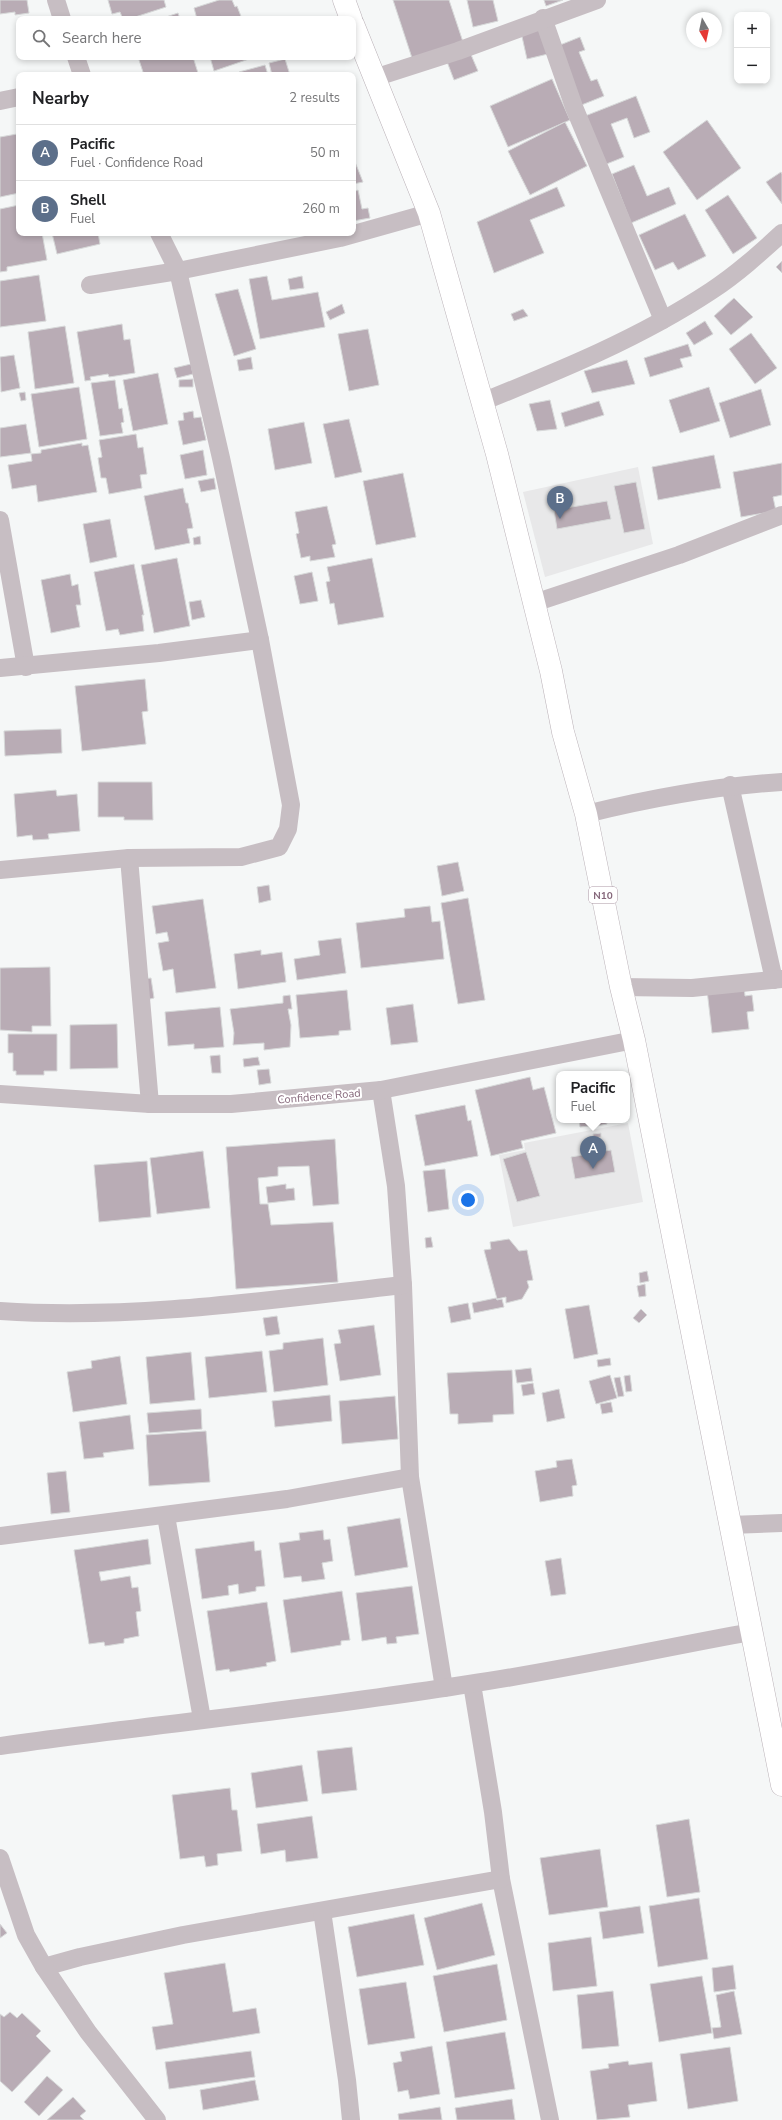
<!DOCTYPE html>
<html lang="en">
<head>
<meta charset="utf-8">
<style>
  body { margin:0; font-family:"Nunito Sans",sans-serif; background:#f6f6f6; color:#202124 }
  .controls { position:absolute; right:12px; top:12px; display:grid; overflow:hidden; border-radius:8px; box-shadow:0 2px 6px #0003 }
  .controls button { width:36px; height:36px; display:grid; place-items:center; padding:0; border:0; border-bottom:1px solid #e0e0e0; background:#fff; color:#202124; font:20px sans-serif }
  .compass { position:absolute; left:686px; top:12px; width:36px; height:36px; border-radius:50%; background:#fff; box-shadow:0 2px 6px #0003; rotate:171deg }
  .you { position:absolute; left:468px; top:1200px; width:14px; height:14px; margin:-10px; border:3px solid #fff; border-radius:50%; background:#1a73e8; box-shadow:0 0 0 6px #1a73e833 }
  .badge { display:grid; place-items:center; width:26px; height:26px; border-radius:50%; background:#277633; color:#fff; font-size:13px; font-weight:700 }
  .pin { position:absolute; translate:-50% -33px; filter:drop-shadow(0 1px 2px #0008) }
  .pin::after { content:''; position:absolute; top:21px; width:14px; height:12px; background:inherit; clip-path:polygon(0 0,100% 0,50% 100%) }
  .popup { position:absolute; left:556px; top:1071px; width:74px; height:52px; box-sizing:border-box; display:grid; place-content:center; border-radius:8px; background:#fff; filter:drop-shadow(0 1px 3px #0005); font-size:13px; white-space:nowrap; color:#757577 }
  .popup b { font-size:15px; color:#202124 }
  .popup::after { content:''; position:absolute; left:50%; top:100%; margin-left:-8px; border:8px solid transparent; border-top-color:#fff }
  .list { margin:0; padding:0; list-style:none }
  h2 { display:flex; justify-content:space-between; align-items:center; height:52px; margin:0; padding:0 16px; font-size:17px }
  h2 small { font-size:13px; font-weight:400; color:#757577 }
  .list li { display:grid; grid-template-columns:26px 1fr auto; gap:12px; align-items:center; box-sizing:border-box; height:56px; padding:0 16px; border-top:1px solid #e0e0e0 }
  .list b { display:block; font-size:15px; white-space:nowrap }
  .list p { margin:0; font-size:13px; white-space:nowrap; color:#757577 }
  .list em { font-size:13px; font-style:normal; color:#757577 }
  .icon { flex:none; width:22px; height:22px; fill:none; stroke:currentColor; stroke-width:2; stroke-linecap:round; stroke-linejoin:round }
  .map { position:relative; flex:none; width:782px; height:2120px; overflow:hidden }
  .search { position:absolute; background:#fff; box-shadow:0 2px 6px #0003; left:16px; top:16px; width:340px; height:44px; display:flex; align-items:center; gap:10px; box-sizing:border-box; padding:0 14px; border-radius:8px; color:#757577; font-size:15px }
  .panel { position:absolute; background:#fff; box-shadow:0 2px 6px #0003; left:16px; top:72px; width:340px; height:164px; border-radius:8px }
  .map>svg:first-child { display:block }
</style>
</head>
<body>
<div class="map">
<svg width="782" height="2120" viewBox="0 0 782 2120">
  <rect width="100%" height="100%" fill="#f5f7f7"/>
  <!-- built -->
  <g fill="#e8e8e9">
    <path d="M638,467L653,544L545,577L523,492Z"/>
    <path d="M628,1123L643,1202L513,1227L499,1155L525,1150L524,1143Z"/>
  </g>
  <!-- building -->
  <g fill="#b9acb5" stroke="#d7d9d9">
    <path d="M0,0H27L29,13L15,15V12L0,14Z"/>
    <path d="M108,0H164L166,7L129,19H123L120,12L112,14Z"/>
    <path d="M219,0H232L235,7L237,6L242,19H197L194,8Z"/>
    <path d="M393,0H449L463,42L412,58Z"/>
    <path d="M467,0H493L498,21L473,27Z"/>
    <path d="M544,0H563L546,6Z"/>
    <path d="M178,13L180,19H160Z"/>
    <path d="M542,28L548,54L527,59L521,32Z"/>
    <path d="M580,37L585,50L579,52L591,81L597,79L604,96L579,106L555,47Z"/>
    <path d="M469,50L478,71L454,80L446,59Z"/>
    <path d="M138,57H193L198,73L193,75H144Z"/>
    <path d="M210,57H248L249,59L214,71Z"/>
    <path d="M285,59L290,75H272L269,63Z"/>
    <path d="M265,65L268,75H239V72Z"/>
    <path d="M552,79L570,120L508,147L490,106Z"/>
    <path d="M636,96L650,132L634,138L627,118L611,124L624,157L604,165L585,116Z"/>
    <path d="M707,120L741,168L697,200L663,152Z"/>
    <path d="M565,122L587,166L530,195L508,151Z"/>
    <path d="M17,134L19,144V193L0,197V137Z"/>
    <path d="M353,157L363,182L353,184Z"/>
    <path d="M634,165L647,196L669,187L676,204L631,223L612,174Z"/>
    <path d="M781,172L782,174V204L766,182Z"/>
    <path d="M557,187L565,206L530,220L544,253L494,273L477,222Z"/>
    <path d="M358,190L362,209L368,208L370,218L353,221V192Z"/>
    <path d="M728,195L757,238L733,254L705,210Z"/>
    <path d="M19,205V233H42L47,260L7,267V271L0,272V209Z"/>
    <path d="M685,214L706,256L678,270L673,262L655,270L639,235Z"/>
    <path d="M52,233H98L100,244L57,254Z"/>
    <path d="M782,261V273L776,267Z"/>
    <path d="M39,275L46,321L0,327V281Z"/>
    <path d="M267,276L272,300L318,292L325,327L260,339L249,279Z"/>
    <path d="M302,276L304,288L290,290L288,279Z"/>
    <path d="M238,289L256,349L234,356L215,294Z"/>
    <path d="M734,298L753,317L731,335L714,316Z"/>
    <path d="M342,304L345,313L330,320L326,312Z"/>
    <path d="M523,309L528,316L514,321L511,314Z"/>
    <path d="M705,321L713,334L694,345L686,333Z"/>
    <path d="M122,324L124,340L130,339L135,373L109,377L108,374L90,377L91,380L85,381L77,332Z"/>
    <path d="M65,326L74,383L35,389L28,332Z"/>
    <path d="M368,329L379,385L349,391L338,334Z"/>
    <path d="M751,333L777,368L755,384L729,349Z"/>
    <path d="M688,344L692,356L680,359L683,367L650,377L644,358Z"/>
    <path d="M14,355L20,388L1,392L0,357Z"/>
    <path d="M251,357L253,369L239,371L237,360Z"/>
    <path d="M627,360L635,384L592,393L584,371Z"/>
    <path d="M191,364L193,374L177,378L174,368Z"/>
    <path d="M158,373L168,424L133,431L123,380Z"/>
    <path d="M193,379V387H179V380Z"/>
    <path d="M115,380L119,409L122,408L124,422L121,423L123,433L100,436L91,383Z"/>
    <path d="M79,387L87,439L39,447L31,394Z"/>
    <path d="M709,387L720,421L680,433L669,400Z"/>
    <path d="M761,389L771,425L730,438L719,403Z"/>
    <path d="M25,392L26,400L21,401L19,393Z"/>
    <path d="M550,400L557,429L537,431L529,404Z"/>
    <path d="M599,401L604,415L565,427L561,413Z"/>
    <path d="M193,411L194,418L201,417L206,440L183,445L178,421L184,420L183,413Z"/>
    <path d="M349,419L362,472L335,478L323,424Z"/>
    <path d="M304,422L312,463L275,470L268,429Z"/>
    <path d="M26,424L31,453L0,457V428Z"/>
    <path d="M136,434L138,448L143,447L147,474L140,475L142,488L109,494L106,478H101L98,458L102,457L99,440Z"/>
    <path d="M82,443V446L88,445L97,492L38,502L36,485L12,489L8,465L32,461L31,454L41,453V450Z"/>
    <path d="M203,450L207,475L185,479L180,455Z"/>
    <path d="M714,455L721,488L658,500L652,467Z"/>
    <path d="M782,463V495L773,497L776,511L741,517L733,472Z"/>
    <path d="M403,473L416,537L376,545L363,481Z"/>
    <path d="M214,478L216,489L201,492L198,481Z"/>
    <path d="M636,482L645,529L624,533L614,486Z"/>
    <path d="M183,488L186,503H188L193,528L187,529L190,543L155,550L144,496Z"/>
    <path d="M607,501L611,519L557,529L554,510Z"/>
    <path d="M327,506L336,544L332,545L335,557L310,561V556L301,558L296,534L299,533L295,512Z"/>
    <path d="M110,519L117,557L90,563L83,524Z"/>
    <path d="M200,536L201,544L194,545L193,538Z"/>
    <path d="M177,558L190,626L154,633L141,565Z"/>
    <path d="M372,558L384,617L338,625L334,603L330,604L326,582L330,581L327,567Z"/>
    <path d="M134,564L144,615H142L144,631L120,635L118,629L106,631L94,572Z"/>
    <path d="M312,572L318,601L300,604L294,576Z"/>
    <path d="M70,574L72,586L78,584L81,605H76L80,627L51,633L41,580Z"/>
    <path d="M201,600L205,617L192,620L189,602Z"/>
    <path d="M145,679L148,711L142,712L146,744L82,751L75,686Z"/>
    <path d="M61,729L62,753L5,756L4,731Z"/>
    <path d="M98,782H152L153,820H124V817H98Z"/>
    <path d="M56,790L57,796L77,794L80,831L48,834L49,839L33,840L32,835L17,837L14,794Z"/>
    <path d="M458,862L464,891L442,896L437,866Z"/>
    <path d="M269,885L271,900L259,903L257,887Z"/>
    <path d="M468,898L485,1000L458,1004L441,903Z"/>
    <path d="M203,899L216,988L176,993L173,969L163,971L158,943L169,941L167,932L156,934L152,906Z"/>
    <path d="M430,906L432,922L440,921L444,959L361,968L356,923L405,917L404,909Z"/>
    <path d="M341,938L346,973L297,980L294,959L320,955L318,941Z"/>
    <path d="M261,950V955L282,952L286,982L238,989L234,954Z"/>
    <path d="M50,967L51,1026H32V1032L0,1030V968Z"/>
    <path d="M151,978L154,998L146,1000L143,979Z"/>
    <path d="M744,986L745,996L752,995L754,1011L747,1012L749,1029L712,1033L707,990Z"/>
    <path d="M347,990L351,1030L339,1031V1035L300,1038L296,995Z"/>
    <path d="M290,995L292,1009H288L291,1025L290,1047L264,1050V1043L233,1045L234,1033L230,1009L283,1003V996Z"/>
    <path d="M413,1004L418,1042L391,1045L386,1008Z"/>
    <path d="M220,1007L224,1047L194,1049V1044L168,1046L165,1012Z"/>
    <path d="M117,1024L118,1068L70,1069V1025Z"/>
    <path d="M8,1034H57V1071H44V1075H16V1071H13V1053H8Z"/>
    <path d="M220,1055L221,1073H212L210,1056Z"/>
    <path d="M258,1057L260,1065L244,1067L243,1059Z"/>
    <path d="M269,1069L271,1083L259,1085L257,1070Z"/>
    <path d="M530,1077L533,1090L544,1087L556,1133L521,1141L523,1148L491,1156L475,1090Z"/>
    <path d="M465,1105L468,1121L471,1120L478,1156L425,1166L415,1115Z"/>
    <path d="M579,1120H589L590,1126L580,1127Z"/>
    <path d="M595,1120H606L607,1124L596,1126Z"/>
    <path d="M601,1133V1137L593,1138V1134Z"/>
    <path d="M335,1139L339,1204L313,1206L309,1166L278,1167V1176L258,1178L260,1204H268L271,1225L333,1222L338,1282L236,1289L226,1147Z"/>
    <path d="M611,1150L615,1172L575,1179L571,1157Z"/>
    <path d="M203,1151L210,1208L157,1214L150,1158Z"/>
    <path d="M526,1152L540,1196L517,1202L503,1159Z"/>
    <path d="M147,1161L151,1217L99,1222L94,1165Z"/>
    <path d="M445,1169L449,1209L428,1212L423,1171Z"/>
    <path d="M286,1184V1189L294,1188L295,1200L268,1203L266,1187Z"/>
    <path d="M431,1237L433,1247L426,1248L425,1238Z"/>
    <path d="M509,1239L519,1251L527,1250L533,1280L527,1281L529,1287L522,1299L506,1303V1297L497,1299L484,1250L491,1249L490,1242Z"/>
    <path d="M647,1271L649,1281L640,1283L639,1273Z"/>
    <path d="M645,1284L646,1296L639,1297L637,1286Z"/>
    <path d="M496,1298L497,1300L502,1299L504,1307L474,1313L472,1303Z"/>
    <path d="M468,1303L471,1319L451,1323L448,1307Z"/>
    <path d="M589,1305L598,1354L574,1359L565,1309Z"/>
    <path d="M641,1309L647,1315L639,1323L633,1318Z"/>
    <path d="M277,1316L280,1334L266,1336L263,1318Z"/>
    <path d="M374,1325L381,1375L340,1381L334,1344L341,1343L338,1330Z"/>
    <path d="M323,1338L328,1385L274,1392L269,1351L283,1349V1343Z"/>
    <path d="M262,1351L267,1392L209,1398L205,1357Z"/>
    <path d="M191,1352L195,1400L150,1404L146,1357Z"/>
    <path d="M120,1356L127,1404L73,1412L67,1372L92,1368L91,1361Z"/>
    <path d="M610,1358L611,1365L598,1367L597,1360Z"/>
    <path d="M531,1368L533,1381L517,1383L515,1370Z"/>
    <path d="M512,1370L514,1414L493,1415V1422L458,1424V1414H450L447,1373Z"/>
    <path d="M610,1375L617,1398L596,1404L589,1381Z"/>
    <path d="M630,1375L632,1391L626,1392L624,1376Z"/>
    <path d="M620,1377L624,1396L618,1397L614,1378Z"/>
    <path d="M533,1383L535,1394L523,1396L521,1385Z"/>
    <path d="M559,1389L565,1418L547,1422L542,1393Z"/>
    <path d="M330,1395L332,1421L275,1427L272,1401Z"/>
    <path d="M395,1396L398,1439L342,1444L339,1401Z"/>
    <path d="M611,1402L613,1412L602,1414L600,1404Z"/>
    <path d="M201,1409L202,1429L149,1433L147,1413Z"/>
    <path d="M130,1415L134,1449L103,1453L104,1457L84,1459L79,1422Z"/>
    <path d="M206,1431L210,1482L149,1486L146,1435Z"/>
    <path d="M572,1459L577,1485L572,1486L573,1496L540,1502L535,1471L557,1467L556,1461Z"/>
    <path d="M66,1471L70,1512L51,1514L47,1473Z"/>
    <path d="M400,1518L408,1567L355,1576L347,1527Z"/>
    <path d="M323,1530L324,1540L330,1539L333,1561L322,1563L325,1579L302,1582L301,1576L284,1578L279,1543L300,1540L299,1533Z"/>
    <path d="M148,1539L151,1564L99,1572L101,1581L130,1576L132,1588L138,1587L141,1611L136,1612L139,1636L124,1639V1643L105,1646L104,1642L89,1644L74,1550Z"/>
    <path d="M254,1541L255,1551L261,1550L265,1586L256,1587V1591L239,1594L238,1584L228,1586L229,1595L202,1599L195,1549Z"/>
    <path d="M561,1558L566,1594L551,1596L545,1561Z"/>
    <path d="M412,1586L419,1634L396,1637L397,1643L387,1644L386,1637L362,1641L356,1593Z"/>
    <path d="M342,1591L350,1640L341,1641V1645L291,1653L283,1600Z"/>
    <path d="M267,1602L276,1661L266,1663L267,1666L230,1672L229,1669L216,1671L207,1611Z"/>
    <path d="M352,1747L357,1790L322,1794L317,1751Z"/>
    <path d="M302,1765L308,1801L256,1808L251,1773Z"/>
    <path d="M230,1788L232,1810H237L242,1851L217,1854L218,1865L206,1867L204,1856L180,1859L172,1795Z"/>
    <path d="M312,1816L318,1858L286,1862L285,1850L261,1854L257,1824Z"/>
    <path d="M689,1819L700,1892L667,1897L656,1825Z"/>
    <path d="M600,1849L608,1907L549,1915L540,1858Z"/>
    <path d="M699,1898L708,1959L658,1967L649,1906Z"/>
    <path d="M482,1903L495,1955L437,1970L424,1918Z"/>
    <path d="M640,1906L644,1933L603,1939L599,1912Z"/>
    <path d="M414,1914L424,1965L357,1977L348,1927Z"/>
    <path d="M0,1924L7,1933L0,1938Z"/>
    <path d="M591,1937L597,1986L553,1991L548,1943Z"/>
    <path d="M225,1963L233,2012L256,2008L260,2033L156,2050L152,2027L173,2024L164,1973Z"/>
    <path d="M497,1964L507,2020L444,2032L433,1976Z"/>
    <path d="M733,1965L736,1989L714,1992L712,1968Z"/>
    <path d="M702,1976L712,2033L659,2042L650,1984Z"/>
    <path d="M406,1982L415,2038L368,2045L359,1989Z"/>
    <path d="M613,1991L619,2046L582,2049L577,1995Z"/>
    <path d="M734,1991L742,2034L714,2039L712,2028L721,2027L716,1995Z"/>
    <path d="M10,2012L17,2018L22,2013L41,2031L36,2036L51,2051L12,2092L0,2081V2014L4,2017Z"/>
    <path d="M505,2032L515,2089L455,2098L446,2042Z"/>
    <path d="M432,2046L440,2094L410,2099L408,2090L398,2092L393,2063L402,2061L400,2052Z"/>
    <path d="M730,2047L738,2101L688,2109L680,2054Z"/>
    <path d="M251,2051L255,2077L169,2089L165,2062Z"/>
    <path d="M628,2061L629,2065L652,2062L657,2101L628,2105L630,2117L597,2120L590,2071L609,2068L608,2064Z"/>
    <path d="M47,2076L63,2090L39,2116L24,2102Z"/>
    <path d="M255,2080L259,2100L203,2110L200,2090Z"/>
    <path d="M73,2097L86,2111L80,2116L84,2120H47Z"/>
    <path d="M512,2099L515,2120H457L455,2108Z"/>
    <path d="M440,2107L442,2120H399L398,2114Z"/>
  </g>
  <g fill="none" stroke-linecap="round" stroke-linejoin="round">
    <!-- primary casing -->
    <g stroke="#bbb2b8" stroke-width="23">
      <g id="primary">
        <path d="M344,0L351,19"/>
        <path d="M353,24L429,213L497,454L551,671L563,732L586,814L621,987L634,1040L782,1785"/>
      </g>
    </g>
    <!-- street -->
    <g stroke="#c7bec3" stroke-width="18">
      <path d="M56,0L62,19"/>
      <path d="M543,18L574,107L663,320"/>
      <path d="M76,57L82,75"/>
      <path d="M374,78L458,51L597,0"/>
      <path d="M0,101L19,97"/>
      <path d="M90,285L178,271L340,238L429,213"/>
      <path d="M482,402C561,370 640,338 711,291C737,274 759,254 782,233"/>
      <path d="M0,520L26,667"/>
      <path d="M534,603L679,555L782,515"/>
      <path d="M0,668L159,653L260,640"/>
      <path d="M730,785L774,980"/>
      <path d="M586,814C651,798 715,786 782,782"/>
      <path d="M129,858L150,1104"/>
      <path d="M0,870L129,858L241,857L279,847L288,829L291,805L260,640L221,458L178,271L159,233"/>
      <path d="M621,987L692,988L782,979"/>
      <path d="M381,1090L396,1186L403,1285L410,1477L444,1688"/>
      <path d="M0,1094L150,1104H231L381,1090L634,1040"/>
      <path d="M0,1311C135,1320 269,1300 403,1285"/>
      <path d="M166,1516L202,1719"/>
      <path d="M730,1525L782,1523"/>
      <path d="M0,1536L287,1499L410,1477"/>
      <path d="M472,1684L493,1812L501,1879L550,2120"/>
      <path d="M0,1746C156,1724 314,1709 469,1684C564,1670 657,1649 751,1632"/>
      <path d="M0,1858L26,1935L44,1967L80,1957L183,1935L501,1879"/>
      <path d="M322,1911L347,2080L351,2120"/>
      <path d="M44,1967L88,2032L157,2120"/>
    </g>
    <!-- primary -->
    <use href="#primary" stroke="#fff" stroke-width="22"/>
  </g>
  <g text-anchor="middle" stroke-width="4" stroke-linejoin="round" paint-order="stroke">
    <!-- shield labels -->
    <rect fill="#fff" stroke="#aa95a2" stroke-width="1" x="589" y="887" width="28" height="16" rx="3"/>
    <g font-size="10" font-weight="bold" fill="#85677a">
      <text x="603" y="899">N10</text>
    </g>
    <!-- street labels -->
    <g font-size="11" fill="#85677a" stroke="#fff">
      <text transform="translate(319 1096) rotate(-5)" y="4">Confidence Road</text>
    </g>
  </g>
</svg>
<div class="controls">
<button>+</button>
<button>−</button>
</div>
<svg class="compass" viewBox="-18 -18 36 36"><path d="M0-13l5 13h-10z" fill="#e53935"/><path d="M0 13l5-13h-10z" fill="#757577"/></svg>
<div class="you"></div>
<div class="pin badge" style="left:593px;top:1169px;background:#5c6f8a">A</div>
<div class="popup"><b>Pacific</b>Fuel</div>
<div class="pin badge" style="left:560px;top:519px;background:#5c6f8a">B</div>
<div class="search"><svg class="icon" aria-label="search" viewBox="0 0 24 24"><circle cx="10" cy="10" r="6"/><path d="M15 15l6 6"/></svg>Search here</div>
<section class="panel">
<h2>Nearby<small>2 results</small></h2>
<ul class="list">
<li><span class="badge" style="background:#5c6f8a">A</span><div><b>Pacific</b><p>Fuel · Confidence Road</p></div><em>50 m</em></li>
<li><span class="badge" style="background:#5c6f8a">B</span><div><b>Shell</b><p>Fuel</p></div><em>260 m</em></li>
</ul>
</section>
</div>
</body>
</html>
